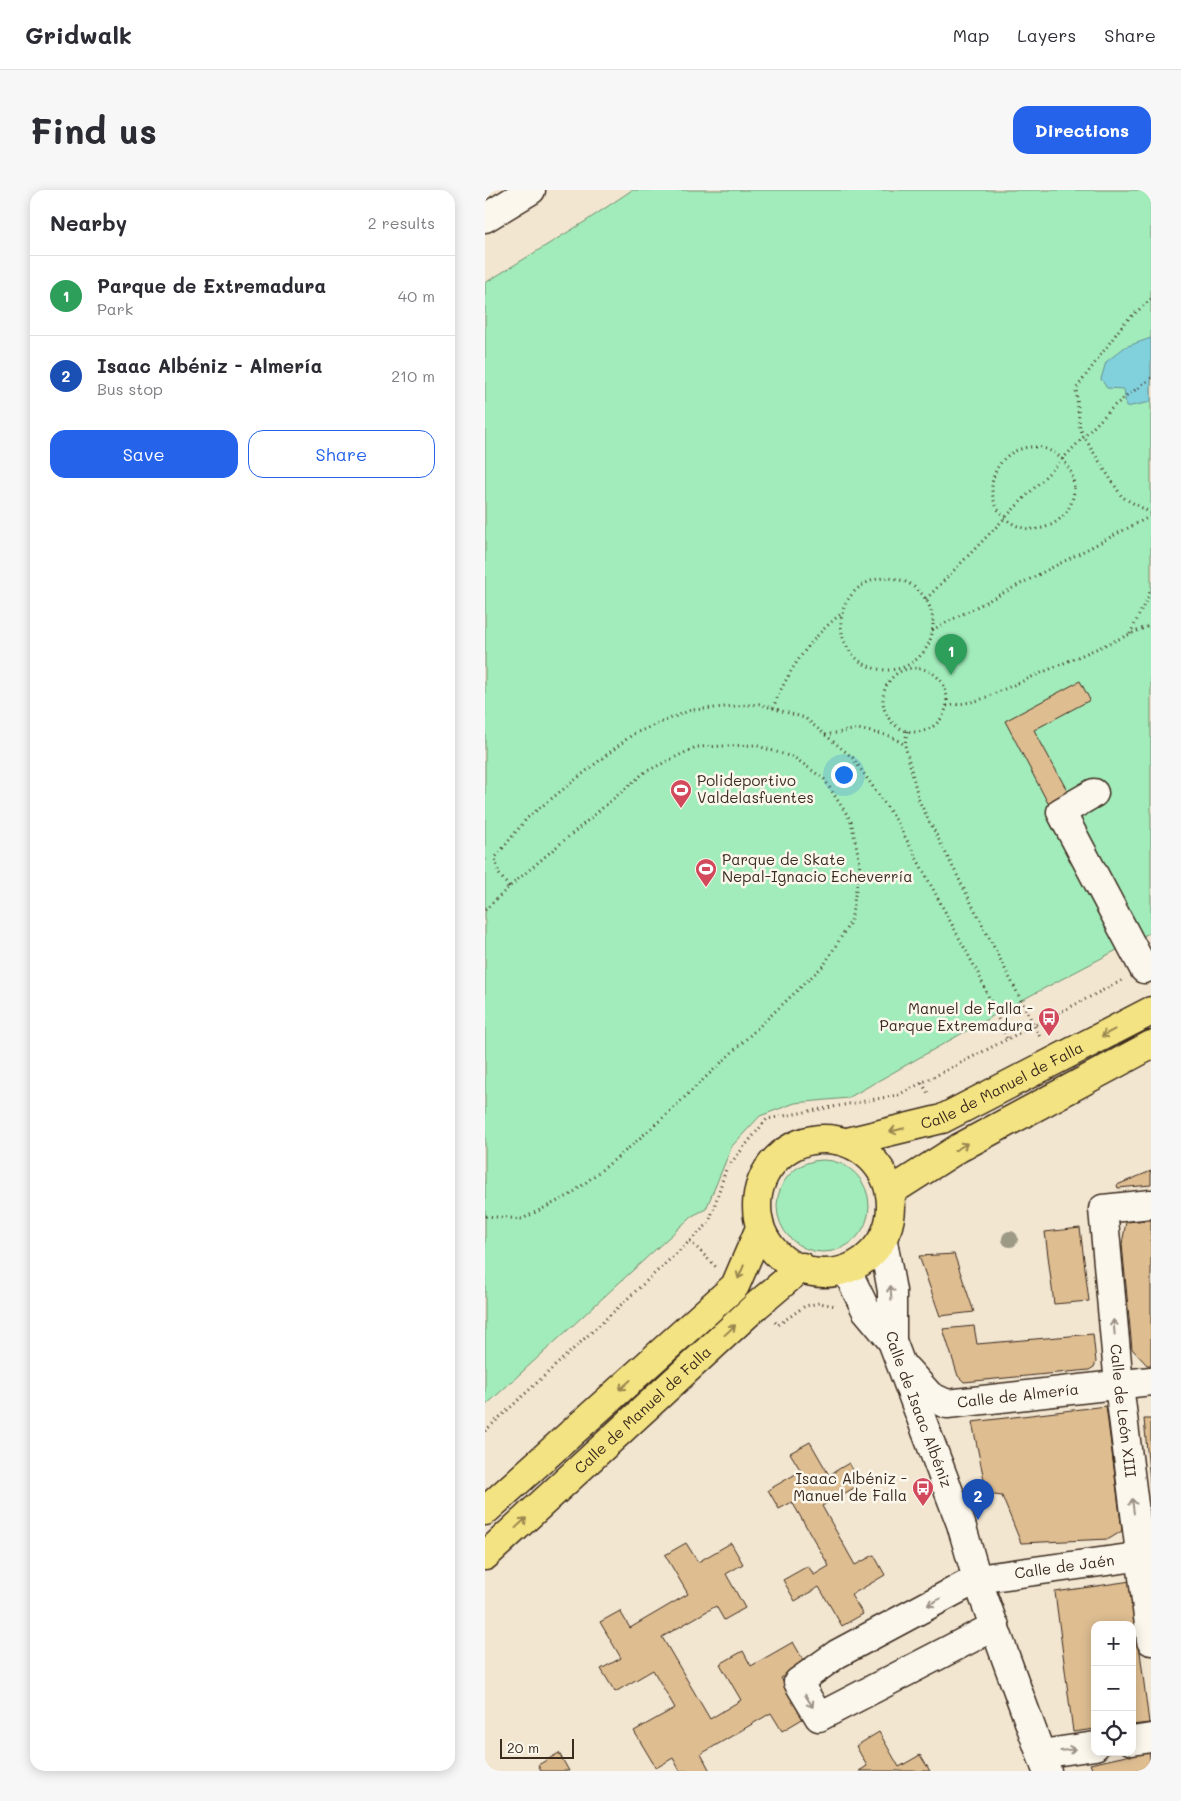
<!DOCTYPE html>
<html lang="en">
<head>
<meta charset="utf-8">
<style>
  body { margin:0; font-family:Mali,sans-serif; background:#f7f7f7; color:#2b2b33 }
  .controls { position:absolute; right:15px; bottom:15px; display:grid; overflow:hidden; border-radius:10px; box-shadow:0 2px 12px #0003 }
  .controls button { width:45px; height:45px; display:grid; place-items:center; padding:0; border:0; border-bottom:1px solid #e1e1e2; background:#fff; color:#2b2b33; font:25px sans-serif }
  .scale { position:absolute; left:15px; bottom:12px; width:74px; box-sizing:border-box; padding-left:5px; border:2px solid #3b2a1e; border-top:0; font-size:14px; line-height:18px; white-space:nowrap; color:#3b2a1e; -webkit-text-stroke:4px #fbf7ec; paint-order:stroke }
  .you { position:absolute; left:358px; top:584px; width:18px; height:18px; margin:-12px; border:4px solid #fff; border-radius:50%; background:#1a73e8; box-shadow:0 0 0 8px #1a73e833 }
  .badge { display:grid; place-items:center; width:32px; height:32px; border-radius:50%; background:#2563eb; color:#fff; font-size:16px; font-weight:700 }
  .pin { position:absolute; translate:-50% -41px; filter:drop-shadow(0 1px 2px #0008) }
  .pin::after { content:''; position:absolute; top:26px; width:18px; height:15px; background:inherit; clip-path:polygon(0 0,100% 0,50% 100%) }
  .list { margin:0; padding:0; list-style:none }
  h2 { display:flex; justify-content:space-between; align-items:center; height:65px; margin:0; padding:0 20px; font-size:21px }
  h2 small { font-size:16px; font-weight:400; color:#7c7c81 }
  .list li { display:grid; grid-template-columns:32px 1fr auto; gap:15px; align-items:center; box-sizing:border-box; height:80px; padding:0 20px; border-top:1px solid #e1e1e2 }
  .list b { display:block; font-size:19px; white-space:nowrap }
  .list p { margin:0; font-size:16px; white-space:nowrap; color:#7c7c81 }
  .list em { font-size:16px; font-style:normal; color:#7c7c81 }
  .actions { display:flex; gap:10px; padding:15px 20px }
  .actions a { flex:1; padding:11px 0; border:1px solid #2563eb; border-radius:15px; text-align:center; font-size:18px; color:#2563eb }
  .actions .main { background:#2563eb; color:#fff }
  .icon { flex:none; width:28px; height:28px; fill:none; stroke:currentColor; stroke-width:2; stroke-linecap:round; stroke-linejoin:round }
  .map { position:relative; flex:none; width:666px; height:1581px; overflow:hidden; border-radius:15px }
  header { display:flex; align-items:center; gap:30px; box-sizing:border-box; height:70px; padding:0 25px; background:#fff; border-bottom:1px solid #e1e1e2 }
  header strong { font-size:24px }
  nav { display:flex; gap:28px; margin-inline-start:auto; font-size:18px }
  .intro { display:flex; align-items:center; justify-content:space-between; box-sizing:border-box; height:120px; padding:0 30px }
  h1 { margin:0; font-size:35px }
  .button { padding:12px 22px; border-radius:15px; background:#2563eb; color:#fff; font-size:18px; font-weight:700 }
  main { display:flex; gap:30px; padding:0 30px }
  aside { flex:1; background:#fff; border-radius:15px; box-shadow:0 2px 12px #0003 }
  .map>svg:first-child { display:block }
</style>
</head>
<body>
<header>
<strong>Gridwalk</strong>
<nav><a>Map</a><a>Layers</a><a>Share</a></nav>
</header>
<div class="intro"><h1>Find us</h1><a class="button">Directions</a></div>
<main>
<aside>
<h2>Nearby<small>2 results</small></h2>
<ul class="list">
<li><span class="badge" style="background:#2e9e5b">1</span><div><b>Parque de Extremadura</b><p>Park</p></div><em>40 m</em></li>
<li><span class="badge" style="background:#1a4fb4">2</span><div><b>Isaac Albéniz - Almería</b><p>Bus stop</p></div><em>210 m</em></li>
</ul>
<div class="actions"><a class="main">Save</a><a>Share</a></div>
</aside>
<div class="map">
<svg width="666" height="1581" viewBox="0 0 666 1581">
  <rect width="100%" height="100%" fill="#f2e6d1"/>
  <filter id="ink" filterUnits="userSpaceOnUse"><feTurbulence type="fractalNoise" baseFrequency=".02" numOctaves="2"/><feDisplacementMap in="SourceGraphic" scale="10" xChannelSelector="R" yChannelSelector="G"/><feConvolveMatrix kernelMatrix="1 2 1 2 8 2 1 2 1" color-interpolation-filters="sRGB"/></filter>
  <g filter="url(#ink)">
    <!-- green -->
    <g fill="#a2ecbb" stroke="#6e8b6c">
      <path d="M147,0H666V742L520,819L363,908L310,913L275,926L247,956L221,1019L207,1026L0,1216V93L101,31Z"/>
      <circle cx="338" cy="1016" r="46"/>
    </g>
    <!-- water -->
    <path fill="#81d1dd" stroke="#658e91" d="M666,148V212L641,217L639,199L622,198L616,189L621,172L640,157Z"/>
    <!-- building -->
    <g fill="#debd91" stroke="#3b2a1e">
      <path d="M595,491L605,510L549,540L584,604L564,615L520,531Z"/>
      <path d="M666,981V995L633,998L632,995Z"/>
      <path d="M666,1030V1175H662L647,1159L637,1054L641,1032Z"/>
      <path d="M595,1038L604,1111L569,1114L560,1042Z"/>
      <path d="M469,1064L489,1122L455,1126L434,1066Z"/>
      <path d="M489,1136L492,1154L608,1144L611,1172L609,1177L604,1180L479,1192L473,1186L458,1139Z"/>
      <path d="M621,1216L637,1341L624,1349L536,1353L517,1306L502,1304L487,1232Z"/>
      <path d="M659,1229H666V1302Z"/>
      <path d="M325,1252L344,1285L364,1273L376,1294L337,1316L370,1375L389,1365L400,1385L366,1405L378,1424L357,1436L334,1397L310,1411L298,1390L323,1376L329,1385L344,1376L307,1312L294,1319L283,1300L316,1281L305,1263Z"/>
      <path d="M201,1353L213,1372L246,1353L258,1374L241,1384L260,1418L239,1430L231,1416L177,1447L225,1529L256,1510L235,1474L258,1461L266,1476L308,1452L320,1473L296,1488L319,1528L297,1541L286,1523L216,1564L225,1581H195L188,1568L171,1578L149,1541L190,1518L168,1480L130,1502L116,1479L136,1468L115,1432L135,1421L145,1438L203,1404L180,1365Z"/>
      <path d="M646,1391L664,1533L647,1535V1435H610V1539L588,1542L570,1402Z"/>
      <path d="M394,1542L414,1577L435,1565L445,1581H374L382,1576L371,1556Z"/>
      <path d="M664,1561L666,1581H608L605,1574Z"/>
      <path d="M74,1563L84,1581H56L53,1575Z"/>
    </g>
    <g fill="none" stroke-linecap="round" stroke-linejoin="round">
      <!-- minor casing -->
      <g stroke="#3b2a1e" stroke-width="31">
        <g id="minor">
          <path d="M0,28L46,0"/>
          <path d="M609,603L576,622L659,779"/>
          <path id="s1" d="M666,1014L618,1019L634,1195L666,1451"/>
          <path id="s2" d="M398,1051L407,1101V1151L476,1334L492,1389L562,1581"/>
          <path d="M362,1081L381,1120L407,1151"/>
          <path id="s3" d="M422,1180L445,1206L462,1214L666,1191"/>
          <path id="s4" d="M510,1436L334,1527L313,1492L352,1464L492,1389L666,1365"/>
          <path d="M647,1551L666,1548"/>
          <path d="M556,1564L610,1556"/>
        </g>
      </g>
      <!-- major casing -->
      <g stroke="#3b2a1e" stroke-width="31">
        <g id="major">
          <circle cx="339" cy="1016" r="67"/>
          <path id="s5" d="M362,952L457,929L666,821"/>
          <path d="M405,1002L474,958L666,855"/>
          <path d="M0,1321L250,1096L275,1038"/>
          <path id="s6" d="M0,1366L271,1116L317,1077"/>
        </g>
      </g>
      <!-- path -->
      <g stroke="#3b2a1e" stroke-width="3" stroke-dasharray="1 4" stroke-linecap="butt">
        <path d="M666,109L639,133L591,199L595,239L607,260L637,307L666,323"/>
        <circle cx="548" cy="298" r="41"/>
        <circle cx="402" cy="434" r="46"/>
        <path d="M441,409L630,215L666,188"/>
        <path d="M447,440L666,326"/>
        <path d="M645,444L666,400"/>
        <circle cx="430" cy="510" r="32"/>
        <path d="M462,516L492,511L666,435"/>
        <path d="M288,518C302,482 325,448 356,424"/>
        <path d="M422,541L420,555L434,611L556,849"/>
        <path d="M340,545L373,539L405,546L420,555"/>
        <path d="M24,697L14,684L10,668L42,628L148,544L206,520L274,514L320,528L368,568L411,630L494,785L522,849"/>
        <path d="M0,720L24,697L160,582L211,557L270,555L310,568L339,589L366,631L375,673L366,731L339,775L181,925L138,963L85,1005L37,1029L0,1026"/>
        <path d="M437,893L444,905"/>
        <path d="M205,1051L231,1077"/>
        <path d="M290,1132L293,1135L320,1116L334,1113L351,1116"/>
        <path d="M0,1241L224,1033L241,979L282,929L413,905L638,790"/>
      </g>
      <!-- minor -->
      <use href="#minor" stroke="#fbf7ec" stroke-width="28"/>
      <!-- major -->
      <use href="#major" stroke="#f4e382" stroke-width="28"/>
    </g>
    <!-- trees -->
    <circle fill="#9c9984" cx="525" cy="1049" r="8"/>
    <!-- one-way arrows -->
    <defs><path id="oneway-shaft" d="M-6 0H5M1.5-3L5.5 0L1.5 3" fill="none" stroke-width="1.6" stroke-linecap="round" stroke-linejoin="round" transform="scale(1.25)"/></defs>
    <g stroke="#988650">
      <use href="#oneway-shaft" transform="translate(623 843) rotate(152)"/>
      <use href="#oneway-shaft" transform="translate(412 940) rotate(166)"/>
      <use href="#oneway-shaft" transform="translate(476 957) rotate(-30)"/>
      <use href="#oneway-shaft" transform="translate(256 1082) rotate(113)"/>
      <use href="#oneway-shaft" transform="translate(245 1140) rotate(-43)"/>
      <use href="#oneway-shaft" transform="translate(140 1195) rotate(138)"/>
      <use href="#oneway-shaft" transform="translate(36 1333) rotate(-43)"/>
    </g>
    <g stroke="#9b9085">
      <use href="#oneway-shaft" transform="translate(406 1103) rotate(-94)"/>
      <use href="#oneway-shaft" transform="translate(629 1137) rotate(-95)"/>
      <use href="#oneway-shaft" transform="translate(648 1316) rotate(-97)"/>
      <use href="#oneway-shaft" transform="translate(449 1412) rotate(152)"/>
      <use href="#oneway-shaft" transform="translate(324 1511) rotate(58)"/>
      <use href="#oneway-shaft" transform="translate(583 1560) rotate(-8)"/>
    </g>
  </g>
  <!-- icons -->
  <defs>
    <g id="stadium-pin" transform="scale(1.125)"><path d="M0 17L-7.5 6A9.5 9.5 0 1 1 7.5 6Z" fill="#d1495b" stroke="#fbf7ec"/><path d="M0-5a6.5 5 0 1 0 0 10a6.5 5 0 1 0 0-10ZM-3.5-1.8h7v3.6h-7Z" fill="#fff"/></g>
    <g id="bus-pin" transform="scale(1.125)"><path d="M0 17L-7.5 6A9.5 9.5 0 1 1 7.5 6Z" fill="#d1495b" stroke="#fbf7ec"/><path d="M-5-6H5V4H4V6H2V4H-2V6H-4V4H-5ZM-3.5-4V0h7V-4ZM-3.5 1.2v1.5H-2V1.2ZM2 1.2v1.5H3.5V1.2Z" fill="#fff"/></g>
  </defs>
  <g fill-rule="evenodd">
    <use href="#stadium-pin" x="196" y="600"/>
    <use href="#stadium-pin" x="221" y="679"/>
    <use href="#bus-pin" x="564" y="828"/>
    <use href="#bus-pin" x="438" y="1298"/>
  </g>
  <g text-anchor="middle" stroke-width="5" stroke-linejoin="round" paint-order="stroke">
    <!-- poi labels -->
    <g font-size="15" fill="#3b2a1e" stroke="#fbf7ec" text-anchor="start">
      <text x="212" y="596">Polideportivo<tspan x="212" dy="17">Valdelasfuentes</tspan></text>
      <text x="237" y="675">Parque de Skate<tspan x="237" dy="17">Nepal-Ignacio Echeverría</tspan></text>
      <text x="548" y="824" text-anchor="end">Manuel de Falla -<tspan x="548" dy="17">Parque Extremadura</tspan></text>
      <text x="422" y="1294" text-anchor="end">Isaac Albéniz -<tspan x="422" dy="17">Manuel de Falla</tspan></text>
    </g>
    <!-- street labels -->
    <g font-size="15" fill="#3b2a1e" stroke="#fbf7ec">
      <text dy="5" stroke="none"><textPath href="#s5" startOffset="166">Calle de Manuel de Falla</textPath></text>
      <text dy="5" stroke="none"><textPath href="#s3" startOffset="125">Calle de Almería</textPath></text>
      <text dy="5" stroke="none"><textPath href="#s2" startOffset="174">Calle de Isaac Albéniz</textPath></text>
      <text dy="5" stroke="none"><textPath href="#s6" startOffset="215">Calle de Manuel de Falla</textPath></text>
      <text dy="5" stroke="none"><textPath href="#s1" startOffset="251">Calle de León XIII</textPath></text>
      <text dy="5" stroke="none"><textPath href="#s4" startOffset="534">Calle de Jaén</textPath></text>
    </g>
  </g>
</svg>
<div class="controls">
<button>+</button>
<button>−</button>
<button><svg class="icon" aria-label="locate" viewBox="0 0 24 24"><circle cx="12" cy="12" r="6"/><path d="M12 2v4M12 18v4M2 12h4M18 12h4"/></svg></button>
</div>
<div class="scale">20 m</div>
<div class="you"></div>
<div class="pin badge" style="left:466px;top:485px;background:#2e9e5b">1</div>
<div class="pin badge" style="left:493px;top:1330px;background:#1a4fb4">2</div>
</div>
</main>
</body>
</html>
